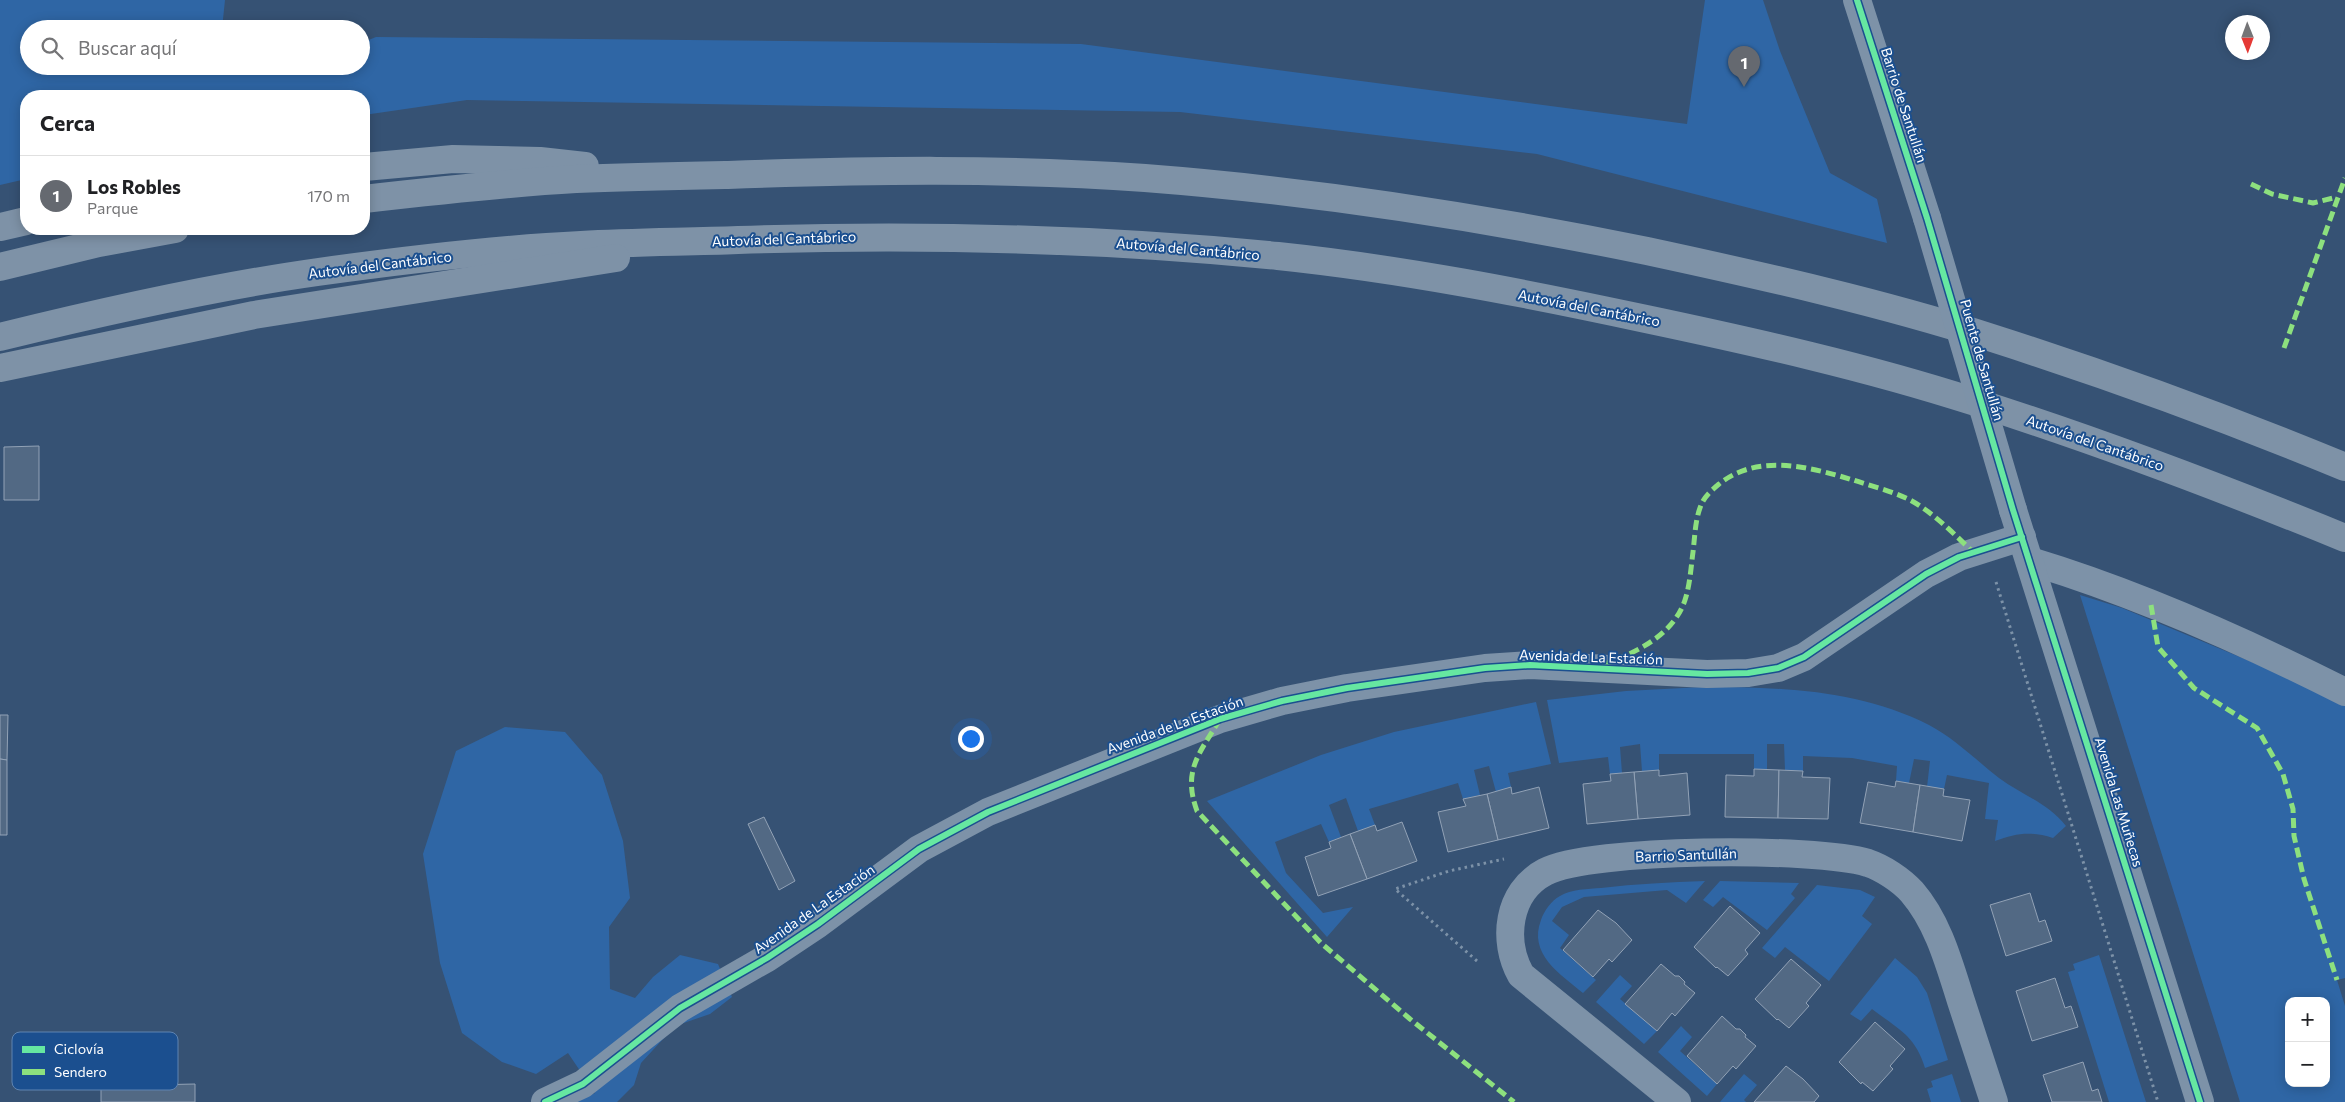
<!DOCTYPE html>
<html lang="es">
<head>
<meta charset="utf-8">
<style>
  body { margin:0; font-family:Commissioner,sans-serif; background:#f2f2f2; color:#202124 }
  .controls { position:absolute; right:15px; bottom:15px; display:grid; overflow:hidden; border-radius:10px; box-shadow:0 2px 12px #0003 }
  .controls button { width:45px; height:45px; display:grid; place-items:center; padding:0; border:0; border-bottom:1px solid #e0e0e0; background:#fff; color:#202124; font:25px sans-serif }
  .compass { position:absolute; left:2225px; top:15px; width:45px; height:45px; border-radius:50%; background:#fff; box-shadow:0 2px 12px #0003; rotate:179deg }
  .you { position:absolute; left:970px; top:738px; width:18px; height:18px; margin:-12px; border:4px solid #fff; border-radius:50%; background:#1a73e8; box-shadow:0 0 0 8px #1a73e833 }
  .badge { display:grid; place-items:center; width:32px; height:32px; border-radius:50%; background:#656970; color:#fff; font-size:16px; font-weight:700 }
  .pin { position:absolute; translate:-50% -41px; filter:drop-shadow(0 1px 2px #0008) }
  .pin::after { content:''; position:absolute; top:26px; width:18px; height:15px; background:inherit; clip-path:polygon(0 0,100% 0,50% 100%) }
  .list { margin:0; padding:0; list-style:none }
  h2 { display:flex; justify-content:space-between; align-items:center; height:65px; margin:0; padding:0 20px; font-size:21px }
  h2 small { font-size:16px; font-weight:400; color:#757577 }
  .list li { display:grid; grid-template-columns:32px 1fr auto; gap:15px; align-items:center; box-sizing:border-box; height:80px; padding:0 20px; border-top:1px solid #e0e0e0 }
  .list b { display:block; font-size:19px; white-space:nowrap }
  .list p { margin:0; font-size:16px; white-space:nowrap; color:#757577 }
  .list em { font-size:16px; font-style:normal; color:#757577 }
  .icon { flex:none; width:28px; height:28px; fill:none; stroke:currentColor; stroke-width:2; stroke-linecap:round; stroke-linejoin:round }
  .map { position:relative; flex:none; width:2345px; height:1102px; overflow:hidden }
  .search { position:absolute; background:#fff; box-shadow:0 2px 12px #0003; left:20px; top:20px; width:350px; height:55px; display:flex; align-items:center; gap:12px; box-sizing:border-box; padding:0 18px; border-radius:28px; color:#757577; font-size:19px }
  .panel { position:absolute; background:#fff; box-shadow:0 2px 12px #0003; left:20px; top:90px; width:350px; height:145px; border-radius:20px }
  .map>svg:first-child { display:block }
</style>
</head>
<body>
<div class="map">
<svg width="2345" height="1102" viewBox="0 0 2345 1102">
  <rect width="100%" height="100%" fill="#365274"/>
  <!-- green -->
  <g fill="#2f66a5" fill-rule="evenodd">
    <path d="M0,0H225L222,29H29V66H361V43L376,37L1081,44L1687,124L1705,0H1763L1780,51L1830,173L1877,199L1887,243L1537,154L1180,112L467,100L364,115V96H26V179L0,185Z"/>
    <path d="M2080,595L2122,608L2324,692L2345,704V978L2337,980L2345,1006V1102H2240ZM2289,1001H2326V1083H2289Z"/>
    <path d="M1702,687C1779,687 1858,689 1929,725C1954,738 1976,760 1999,778C2022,795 2048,803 2066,826L2053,838C2031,831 2016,833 1995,841L1998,820L1985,819L1989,783L1947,775L1944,789L1927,787L1930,761L1914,759L1909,783L1896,781L1897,766L1852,758L1803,756V771L1785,770L1784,744H1767V770L1754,769V754H1659V770L1642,771L1640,744L1620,747L1622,773L1610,774L1608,757L1559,763L1547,700L1626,691Z"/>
    <path d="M1536,702L1551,764L1508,773L1511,787L1496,792L1489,766L1474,770L1480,795L1463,799L1458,783L1369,809L1375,825L1358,831L1346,798L1329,805L1341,837L1329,842L1321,824L1275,842L1286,873L1323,913L1353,907L1327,937L1207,801L1321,755L1394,732Z"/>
    <path d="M505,727L565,732L602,775L623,841L630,898L609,927L610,989L635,998L653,977L680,955L718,964L732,997L710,1014L675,1026L641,1063L634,1085L617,1102H576L595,1093L568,1053L536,1074L502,1062L462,1033L440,963L423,854L456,751Z"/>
    <path d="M1705,881L1686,903L1667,890L1584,897L1562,907L1552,921L1569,935L1560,948L1596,980L1583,993C1560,974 1528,954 1541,920C1544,911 1551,901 1560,896C1571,889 1588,889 1601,888C1636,884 1670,882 1705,881Z"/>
    <path d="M1720,881L1799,883L1791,894L1795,898L1767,930L1723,897L1713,907L1703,900Z"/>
    <path d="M1817,885L1860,890L1875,897L1862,916L1872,924L1829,981L1785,947L1775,958L1762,948Z"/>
    <path d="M2099,955L2146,1102H2109L2068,972L2075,970L2073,964Z"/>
    <path d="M1895,958L1917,977L1927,993L1948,1060L1925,1068C1915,1035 1898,1029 1872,1009L1861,1021L1850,1014Z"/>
    <path d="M1620,975L1632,986L1620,999L1657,1031L1644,1044L1596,1002Z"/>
    <path d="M1681,1026L1692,1037L1680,1051L1717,1084L1707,1096L1658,1052Z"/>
    <path d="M1744,1074L1757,1085L1744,1100L1746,1102H1720Z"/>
    <path d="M1952,1074L1961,1102H1931L1927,1089L1933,1087L1931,1081Z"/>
  </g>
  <!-- building -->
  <g fill="#526984" stroke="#92a2b6">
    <path d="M39,446V500H4V447Z"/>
    <path d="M0,715H8L7,760L0,759Z"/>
    <path d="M0,759L7,760V835H0Z"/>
    <path d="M1754,769L1779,770L1778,818L1725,817L1726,775L1754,776Z"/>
    <path d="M1659,770V776L1687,773L1690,815L1638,819L1634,772Z"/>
    <path d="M1779,770L1803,771L1802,777L1830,778L1828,819L1778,818Z"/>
    <path d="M1634,772L1638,819L1587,824L1583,784L1611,781L1610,774Z"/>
    <path d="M1896,781L1920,785L1913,832L1860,823L1868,782L1895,787Z"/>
    <path d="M1920,785L1944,789L1943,796L1970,800L1962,841L1913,832Z"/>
    <path d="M1511,787L1512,794L1539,787L1549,828L1498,840L1487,794Z"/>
    <path d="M1487,794L1498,840L1448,852L1438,812L1466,806L1463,799Z"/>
    <path d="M764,817L795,881L779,890L748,824Z"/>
    <path d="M1402,822L1417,861L1367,879L1350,834L1375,825L1377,831Z"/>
    <path d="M1350,834L1367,879L1318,896L1305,857L1331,848L1329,842Z"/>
    <path d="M2030,893L2039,922L2045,920L2052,941L2006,956L1990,905Z"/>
    <path d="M1730,906L1760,933L1745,950L1748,954L1728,976L1717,967L1716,968L1694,947Z"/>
    <path d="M1598,910L1616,923L1632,940L1612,962L1609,959L1593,977L1563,950Z"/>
    <path d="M1791,959L1821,985L1806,1003L1809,1006L1789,1028L1778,1019L1777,1020L1755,999Z"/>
    <path d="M1661,964L1675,976H1679L1685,982L1684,984L1695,993L1675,1016L1672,1013L1657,1031L1625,1004Z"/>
    <path d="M2055,978L2065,1008L2071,1006L2078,1027L2032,1041L2016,991Z"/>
    <path d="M1722,1016L1736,1029H1740L1746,1035L1745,1037L1756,1046L1736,1069L1733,1066L1717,1084L1687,1056Z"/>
    <path d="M1875,1022L1905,1049L1890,1066L1893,1069L1873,1091L1862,1082L1861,1084L1839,1062Z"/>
    <path d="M2083,1062L2092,1091L2098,1089L2102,1102H2052L2043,1075Z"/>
    <path d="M1786,1066L1803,1079L1819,1096L1814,1102H1754Z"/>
    <path d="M195,1084V1102H101V1086Z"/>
  </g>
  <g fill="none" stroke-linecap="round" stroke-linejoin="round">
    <!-- path -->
    <g stroke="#7d92a8" stroke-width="3" stroke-dasharray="2.5 4" stroke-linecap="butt">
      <path d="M1996,582L2158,1102"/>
      <path d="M1477,961L1395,889L1449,871L1504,859"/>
    </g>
    <!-- minor -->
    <g stroke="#7d92a8" stroke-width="28">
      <path d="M2030,561C2136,593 2246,642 2345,692"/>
      <path d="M545,1102L583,1084L680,1008L767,958L818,924L919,849L988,812L1220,719L1282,701L1347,688L1485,668L1530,665L1707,674L1748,673L1778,668L1804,657L1926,574L1959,557L2022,537"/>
      <path d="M1677,1102L1521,975C1502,941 1507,892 1545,872C1590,848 1816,847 1868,863C1883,868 1901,880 1912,892C1938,922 1949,963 1961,1001C1972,1035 1983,1068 1994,1102"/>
    </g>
    <!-- tertiary -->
    <g stroke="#7d92a8" stroke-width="28">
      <path d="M1857,0L1927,218"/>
      <path d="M2013,510L2200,1102"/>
    </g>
    <!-- motorway -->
    <g stroke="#7e92a7" stroke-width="28">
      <path d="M364,167L453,159L540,161L585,166"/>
      <path d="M364,199C434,191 505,183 576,179C627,177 678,176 728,175C867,170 1006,168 1145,178C1314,191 1481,217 1647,251C1763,276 1879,302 1992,338C2111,376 2229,419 2345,467"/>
      <path d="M0,227L26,221"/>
      <path d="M0,267L99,243L175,229"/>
      <path d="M0,337C105,311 211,287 318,272C405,260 494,249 581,245C633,242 686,242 738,240C921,234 1096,238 1278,256C1402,269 1525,293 1646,319C1755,342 1866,367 1972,401C2099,441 2222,488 2345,538"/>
      <path d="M0,368L254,315L616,258"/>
    </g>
    <!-- tertiary-bridge -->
    <path stroke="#7d92a8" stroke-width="28" d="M1927,218L2013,510"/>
    <!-- quiet -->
    <g stroke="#8de07e" stroke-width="5" stroke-dasharray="10 5" stroke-linecap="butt">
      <path d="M2251,184L2272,194L2313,203L2337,197"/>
      <path d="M2284,348L2345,178"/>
      <path d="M2151,605L2158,647L2194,688L2257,728L2283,774L2293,809L2294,836L2304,879L2337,980"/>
      <path d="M1602,665C1635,653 1673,636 1685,600C1690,585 1691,567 1693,552C1695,536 1695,518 1702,503C1705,496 1713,489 1719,484C1758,453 1810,467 1853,480C1871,486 1892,491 1910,500C1934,513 1954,534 1974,553"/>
      <path d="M1220,719C1200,753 1182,770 1197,811L1321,943L1410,1019L1514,1102"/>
    </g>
    <!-- cycleway casing -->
    <g stroke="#1b4f8f" stroke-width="9">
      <g id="cycleway">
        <path d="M1857,0L1927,218L2013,510L2200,1102"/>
        <path d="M545,1102L583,1084L680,1008L767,958L818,924L919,849L988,812L1220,719L1282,701L1347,688L1485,668L1530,665L1707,674L1748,673L1778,668L1804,657L1926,574L1959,557L2022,537"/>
      </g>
    </g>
    <!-- cycleway -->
    <use href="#cycleway" stroke="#66e7a1" stroke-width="6"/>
  </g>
  <g text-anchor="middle" stroke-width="4" stroke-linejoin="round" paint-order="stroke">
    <!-- street labels -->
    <g font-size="14" fill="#fff" stroke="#1b4f8f">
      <text transform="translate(1904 105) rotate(72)" y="5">Barrio de Santullán</text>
      <text transform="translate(784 239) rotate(-2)" y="5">Autovía del Cantábrico</text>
      <text transform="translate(1188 249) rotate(5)" y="5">Autovía del Cantábrico</text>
      <text transform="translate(380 265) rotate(-7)" y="5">Autovía del Cantábrico</text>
      <text transform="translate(1589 308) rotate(11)" y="5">Autovía del Cantábrico</text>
      <text transform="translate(1982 360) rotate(74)" y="5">Puente de Santullán</text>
      <text transform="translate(2095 443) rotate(19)" y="5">Autovía del Cantábrico</text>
      <text transform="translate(1591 657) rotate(2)" y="5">Avenida de La Estación</text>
      <text transform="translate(1175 725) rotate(-20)" y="5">Avenida de La Estación</text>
      <text transform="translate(2119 802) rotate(73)" y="5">Avenida Las Muñecas</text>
      <text transform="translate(1686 855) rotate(-2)" y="5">Barrio Santullán</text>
      <text transform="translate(814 909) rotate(-35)" y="5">Avenida de La Estación</text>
    </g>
  </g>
  <!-- legend -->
  <rect x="12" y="1032" width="166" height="58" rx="8" fill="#1b4f8f" stroke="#5f84b1" stroke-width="1"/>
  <rect x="22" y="1046" width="23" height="7" fill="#66e7a1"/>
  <rect x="22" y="1069" width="23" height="6" fill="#8de07e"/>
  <g font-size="14" fill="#fff">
    <text x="54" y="1054">Ciclovía</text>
    <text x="54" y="1077">Sendero</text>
  </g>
</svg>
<div class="controls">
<button>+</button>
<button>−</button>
</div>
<svg class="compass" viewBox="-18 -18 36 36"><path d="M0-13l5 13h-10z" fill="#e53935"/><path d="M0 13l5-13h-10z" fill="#757577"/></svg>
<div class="you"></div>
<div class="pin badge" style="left:1744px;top:87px">1</div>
<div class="search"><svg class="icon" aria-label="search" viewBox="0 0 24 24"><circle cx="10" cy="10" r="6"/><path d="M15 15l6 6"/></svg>Buscar aquí</div>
<section class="panel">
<h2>Cerca<small></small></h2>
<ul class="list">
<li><span class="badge">1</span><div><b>Los Robles</b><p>Parque</p></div><em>170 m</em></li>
</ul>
</section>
</div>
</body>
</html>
